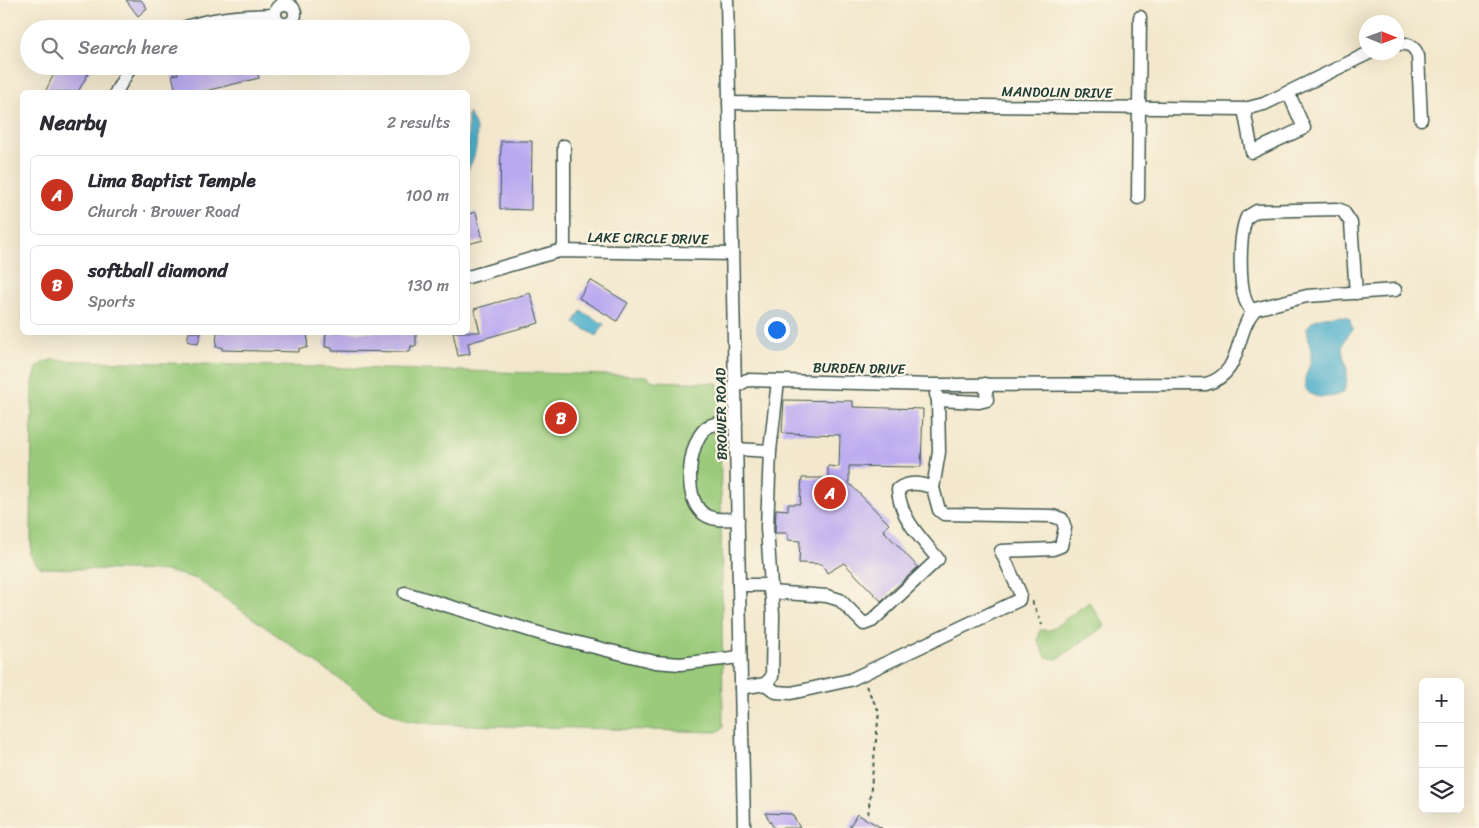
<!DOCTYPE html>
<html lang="en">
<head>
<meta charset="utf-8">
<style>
  body { margin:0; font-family:Sriracha,sans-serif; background:#f2f2f3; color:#2b2b33 }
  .controls { position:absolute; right:15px; bottom:15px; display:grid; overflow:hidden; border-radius:8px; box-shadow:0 5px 20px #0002 }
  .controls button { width:45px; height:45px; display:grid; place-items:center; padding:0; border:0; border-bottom:1px solid #e1e1e2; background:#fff; color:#2b2b33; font:25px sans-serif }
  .compass { position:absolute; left:1359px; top:15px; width:45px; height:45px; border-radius:50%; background:#fff; box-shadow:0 5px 20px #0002; rotate:91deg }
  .you { position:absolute; left:776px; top:329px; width:18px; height:18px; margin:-12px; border:4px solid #fff; border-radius:50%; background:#1a73e8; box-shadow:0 0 0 8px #1a73e833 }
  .badge { display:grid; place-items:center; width:32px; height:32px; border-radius:50%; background:#c8321e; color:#fff; font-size:16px; font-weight:700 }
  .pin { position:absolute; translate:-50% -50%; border:2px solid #fff; box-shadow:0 1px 5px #0006 }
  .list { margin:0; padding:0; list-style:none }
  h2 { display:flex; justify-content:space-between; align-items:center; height:65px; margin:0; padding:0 20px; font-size:21px }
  h2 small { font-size:16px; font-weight:400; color:#7c7c81 }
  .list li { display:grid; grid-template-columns:32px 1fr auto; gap:15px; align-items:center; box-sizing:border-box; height:80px; margin:0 10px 10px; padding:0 10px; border:1px solid #e1e1e2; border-radius:8px }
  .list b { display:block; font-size:19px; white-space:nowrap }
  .list p { margin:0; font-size:16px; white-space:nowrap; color:#7c7c81 }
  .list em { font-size:16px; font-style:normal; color:#7c7c81 }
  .icon { flex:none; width:28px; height:28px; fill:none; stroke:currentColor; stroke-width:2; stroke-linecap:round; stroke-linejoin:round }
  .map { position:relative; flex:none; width:1479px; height:828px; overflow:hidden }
  .search { position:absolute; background:#fff; box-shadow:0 5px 20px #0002; left:20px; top:20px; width:450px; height:55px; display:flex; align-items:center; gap:12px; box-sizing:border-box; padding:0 18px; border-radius:28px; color:#7c7c81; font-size:19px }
  .panel { position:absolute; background:#fff; box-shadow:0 5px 20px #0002; left:20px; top:90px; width:450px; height:245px; border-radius:8px }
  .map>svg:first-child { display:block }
</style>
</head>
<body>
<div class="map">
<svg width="1479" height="828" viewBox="0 0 1479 828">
  <rect width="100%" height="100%" fill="#fcf5e5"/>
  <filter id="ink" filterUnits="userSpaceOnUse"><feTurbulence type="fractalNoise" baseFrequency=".02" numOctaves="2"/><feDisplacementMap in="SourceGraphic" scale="10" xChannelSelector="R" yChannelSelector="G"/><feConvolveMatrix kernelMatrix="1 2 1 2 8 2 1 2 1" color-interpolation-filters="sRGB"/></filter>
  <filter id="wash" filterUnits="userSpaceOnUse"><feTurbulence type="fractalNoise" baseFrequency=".0096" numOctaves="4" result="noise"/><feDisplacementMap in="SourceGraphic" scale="20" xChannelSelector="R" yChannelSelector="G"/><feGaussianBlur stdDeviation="1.12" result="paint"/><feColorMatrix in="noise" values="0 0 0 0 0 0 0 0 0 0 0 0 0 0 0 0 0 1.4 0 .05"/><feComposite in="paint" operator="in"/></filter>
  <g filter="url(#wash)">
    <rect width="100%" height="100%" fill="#f3e8cd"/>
    <!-- green -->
    <g fill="#9aca7a" stroke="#5c8457">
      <path d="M52,360L647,376L653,381L717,383L720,388L723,728L717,732L433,724L405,720L379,707L197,579L166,571L42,568L33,561L31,554L32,386L37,368L43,362Z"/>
      <path d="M1089,602L1105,626L1057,659L1046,657L1038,641L1040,630H1051Z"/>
    </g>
    <!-- water -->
    <g fill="#4caecb" stroke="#367680">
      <path d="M468,113C482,129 477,153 468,170Z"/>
      <path d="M581,311L604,324L597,336L574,323Z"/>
      <path d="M1341,316L1349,318L1353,330C1335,347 1348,356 1347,376C1347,381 1345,387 1344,392C1331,399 1302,402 1305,379C1306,373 1310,366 1311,360C1312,350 1308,339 1307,328C1315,315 1327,317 1341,316Z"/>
    </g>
    <g id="blocks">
      <!-- building -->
      <g fill="#b9a9f1">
        <path d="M126,0H141L147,8L138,16Z"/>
        <path d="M58,66H92L78,92H45Z"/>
        <path d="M176,66H256L259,78L201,92H176L172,75L178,74Z"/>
        <path d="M501,141H532L531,210L500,209Z"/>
        <path d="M476,212L483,240L468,244V214Z"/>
        <path d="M590,280L628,303L617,321L579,298Z"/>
        <path d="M530,293L539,323L468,343L470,354L458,356L453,332H480L474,309Z"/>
        <path d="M189,332H201L198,344L187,341Z"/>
        <path d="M217,332H308L307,348H299V352L222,350V347H216Z"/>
        <path d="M326,332H416V346H411L410,352L332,351V348L325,347Z"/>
        <path d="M784,400L853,401V407L923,409L921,467L849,466V483L889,524L883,530L918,567L881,601L844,563L827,573L822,564L799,563L800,541L788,540V533H775L776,509L788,510V504H800L802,478H828V466L839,467L840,435L782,433Z"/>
        <path d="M765,813L792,814L800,828H774Z"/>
        <path d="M857,814L882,828H849Z"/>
      </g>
    </g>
  </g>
  <g filter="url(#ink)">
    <use href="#blocks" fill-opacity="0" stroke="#3f574b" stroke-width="1"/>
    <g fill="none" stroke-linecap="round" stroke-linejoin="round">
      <!-- minor casing -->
      <g stroke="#3f574b" stroke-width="15">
        <g id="minor">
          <path d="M727,0L744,828"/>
          <circle cx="285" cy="14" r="10"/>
          <path d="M180,29C212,17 241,16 275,15"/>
          <path d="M1396,44C1408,43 1414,45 1418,56L1421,119"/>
          <path d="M116,92L131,66"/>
          <path d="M729,103L1244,109L1264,104L1371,52"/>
          <path d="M1244,109L1252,152L1304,128L1288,92"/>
          <path d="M564,146V250"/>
          <path d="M1138,198L1140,17"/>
          <path d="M468,277L559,251L732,254"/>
          <path d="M1252,313C1250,308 1246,303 1245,299C1239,280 1239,234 1247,217L1257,211L1337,209L1343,211L1351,223L1356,293"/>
          <path d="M735,387L747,380L932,385L1206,384C1244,373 1233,335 1255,309L1307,296L1395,290"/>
          <path d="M936,394L938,400L979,402L987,400L985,384"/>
          <path d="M736,423C726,423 714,422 706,428C687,444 682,504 707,516C716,521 728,519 738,519"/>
          <path d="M736,449L770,451L767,528L773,615L772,677L765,684L741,688"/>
          <path d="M770,451L778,381"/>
          <path d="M933,488L939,452L938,400"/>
          <path d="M739,585H770"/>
          <path d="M405,593L542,634L655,662L680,664L740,657"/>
          <path d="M765,684L776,692L791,693L850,680L1019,600L1020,593L1001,551L1053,549L1061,546L1065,528L1062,519L1052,516L944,514L939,510L933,488C921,483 909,481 898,489C900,518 920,537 938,559L872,621L864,624L840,600L827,596L770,592"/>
        </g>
      </g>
      <!-- path -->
      <g stroke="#3f574b" stroke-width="2" stroke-dasharray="4 4" stroke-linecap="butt">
        <path d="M1032,601L1042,625"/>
        <path d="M866,686L879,712L868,816"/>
      </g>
      <!-- minor -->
      <use href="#minor" stroke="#fff" stroke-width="12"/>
    </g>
  </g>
  <g text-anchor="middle" stroke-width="4.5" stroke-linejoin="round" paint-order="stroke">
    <!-- street labels -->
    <g font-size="14" fill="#1f3d34" stroke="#fcf5e5">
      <text transform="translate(1057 92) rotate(1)" y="5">MANDOLIN DRIVE</text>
      <text transform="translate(648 238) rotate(1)" y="5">LAKE CIRCLE DRIVE</text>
      <text transform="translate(859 368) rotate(1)" y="5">BURDEN DRIVE</text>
      <text transform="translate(721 414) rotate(-91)" y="5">BROWER ROAD</text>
    </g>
  </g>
</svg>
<div class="controls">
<button>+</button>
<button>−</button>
<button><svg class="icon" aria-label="layers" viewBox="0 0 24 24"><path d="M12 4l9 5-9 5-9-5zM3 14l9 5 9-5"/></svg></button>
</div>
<svg class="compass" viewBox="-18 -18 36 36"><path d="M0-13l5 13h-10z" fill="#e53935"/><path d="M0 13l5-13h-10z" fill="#7c7c81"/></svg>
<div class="you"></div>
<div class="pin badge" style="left:830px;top:493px">A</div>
<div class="pin badge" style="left:561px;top:418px">B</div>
<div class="search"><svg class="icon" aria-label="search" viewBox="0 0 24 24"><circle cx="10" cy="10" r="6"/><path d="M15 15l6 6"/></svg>Search here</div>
<section class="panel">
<h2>Nearby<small>2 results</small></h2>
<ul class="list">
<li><span class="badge">A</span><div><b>Lima Baptist Temple</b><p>Church · Brower Road</p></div><em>100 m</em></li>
<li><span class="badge">B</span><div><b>softball diamond</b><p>Sports</p></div><em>130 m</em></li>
</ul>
</section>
</div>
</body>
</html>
